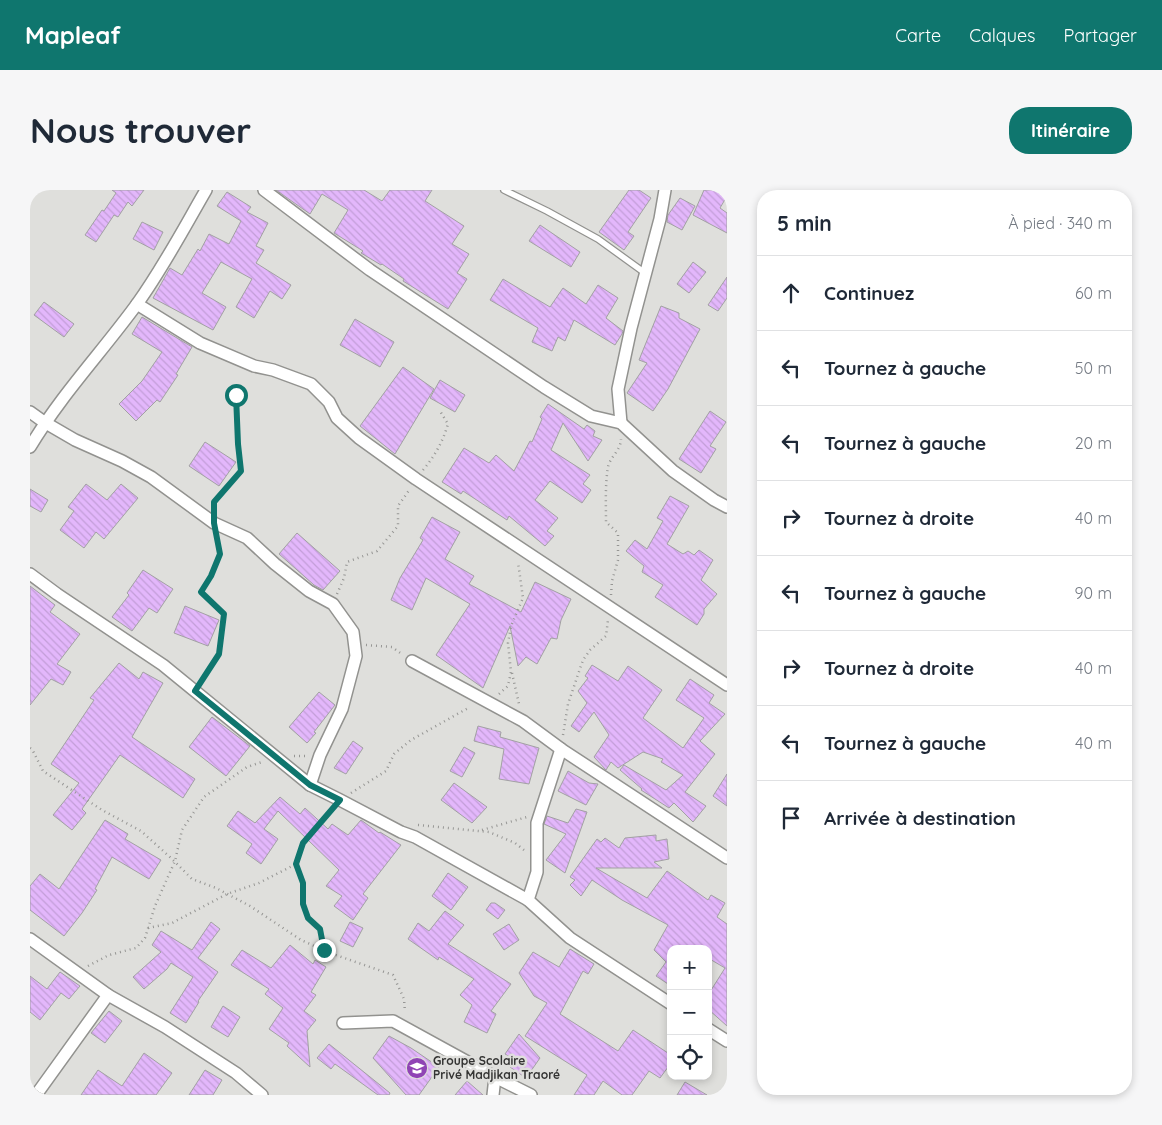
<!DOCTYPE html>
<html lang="fr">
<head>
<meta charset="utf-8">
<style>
  body { margin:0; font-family:Quicksand,sans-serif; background:#f6f6f7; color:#1f2937 }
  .controls { position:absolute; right:15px; bottom:15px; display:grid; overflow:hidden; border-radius:10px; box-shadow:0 2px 8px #0003 }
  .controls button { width:45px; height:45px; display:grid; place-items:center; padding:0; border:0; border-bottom:1px solid #e0e1e3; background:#fff; color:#1f2937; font:25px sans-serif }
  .stop { position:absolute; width:15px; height:15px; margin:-11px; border:4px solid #0f766e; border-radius:50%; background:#fff }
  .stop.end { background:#0f766e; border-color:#fff; box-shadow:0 1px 5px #0008 }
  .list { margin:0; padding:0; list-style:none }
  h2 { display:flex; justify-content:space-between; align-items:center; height:65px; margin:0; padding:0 20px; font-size:21px }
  h2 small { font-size:16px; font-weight:400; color:#747a83 }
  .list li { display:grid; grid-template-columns:32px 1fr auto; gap:15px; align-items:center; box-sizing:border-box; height:75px; padding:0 20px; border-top:1px solid #e0e1e3 }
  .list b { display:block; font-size:19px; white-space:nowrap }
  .list em { font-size:16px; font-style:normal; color:#747a83 }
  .icon { flex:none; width:28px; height:28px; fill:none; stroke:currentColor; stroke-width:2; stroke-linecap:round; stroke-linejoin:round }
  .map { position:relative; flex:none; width:697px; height:905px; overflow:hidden; border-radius:20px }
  header { display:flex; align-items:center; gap:30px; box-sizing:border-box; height:70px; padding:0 25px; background:#0f766e; color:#fff }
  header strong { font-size:24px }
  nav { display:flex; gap:28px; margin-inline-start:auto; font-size:18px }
  .intro { display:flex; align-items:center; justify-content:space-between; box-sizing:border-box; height:120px; padding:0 30px }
  h1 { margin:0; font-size:35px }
  .button { padding:12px 22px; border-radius:20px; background:#0f766e; color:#fff; font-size:18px; font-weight:700 }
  main { display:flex; gap:30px; padding:0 30px }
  aside { flex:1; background:#fff; border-radius:20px; box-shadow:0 2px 8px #0003 }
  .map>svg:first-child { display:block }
</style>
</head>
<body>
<header>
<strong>Mapleaf</strong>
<nav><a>Carte</a><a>Calques</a><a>Partager</a></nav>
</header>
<div class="intro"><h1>Nous trouver</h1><a class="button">Itinéraire</a></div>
<main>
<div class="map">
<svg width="697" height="905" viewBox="0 0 697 905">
  <defs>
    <pattern id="building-back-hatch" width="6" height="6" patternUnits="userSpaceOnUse" patternTransform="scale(1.25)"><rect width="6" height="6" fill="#e3b7fb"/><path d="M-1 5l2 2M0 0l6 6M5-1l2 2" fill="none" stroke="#c39ed8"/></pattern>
  </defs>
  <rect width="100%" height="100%" fill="#dfdfdc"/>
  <!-- building -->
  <g fill="url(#building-back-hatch)" stroke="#a2a1a3">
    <path d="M82,0H114L102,16L98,12L88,27L84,25L66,52L55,45L72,20L74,21L86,3Z"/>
    <path d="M246,0H334L352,11L360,0H402L395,11L434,36L422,54L439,64L427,83L437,89L418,119L373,91L374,89L352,74L351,75L331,63L333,61L304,43L318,20L292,4L280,24Z"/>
    <path d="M599,0H609L621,8L598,42L604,46L594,60L569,42Z"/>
    <path d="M674,0H697V6L690,18L697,23V43L663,25Z"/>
    <path d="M197,2L221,17L217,22L238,33L226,56L234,60L226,73L261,95L252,109L240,101L224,128L206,117L222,89L191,72L172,103L196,117L183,140L123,108L140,78L152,85L168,59L170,61L179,44L199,54L211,31L187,16Z"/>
    <path d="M650,8L665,16L652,40L637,32L638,25Z"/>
    <path d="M112,32L133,42L124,60L103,49Z"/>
    <path d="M510,35L550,62L541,77L499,51Z"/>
    <path d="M663,72L676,82L659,103L647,94Z"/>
    <path d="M697,87V108L688,121L678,115Z"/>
    <path d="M473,89L520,117L533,98L556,114L568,95L588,108L576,128L593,141L592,144L585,155L544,130L535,151L528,147L522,161L502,152L508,138L460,110Z"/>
    <path d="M14,112L44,134L34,147L4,125Z"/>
    <path d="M631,116L649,123V128L670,139L638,199L623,221L597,203L617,173L609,170Z"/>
    <path d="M112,127L162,157L146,184L148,185L130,212L127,210L106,231L89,214L112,191L132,162L102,144Z"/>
    <path d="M325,129L364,152L350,177L310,155Z"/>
    <path d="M373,177L404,199L365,264L330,236Z"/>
    <path d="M410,190L435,205L425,222L400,208Z"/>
    <path d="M518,214L554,239L557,235L565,241L563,246L572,250L558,271L533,233L521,260L560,285L553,294L561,300L552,313L520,291L505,310L528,328L517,341L524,346L515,356L479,326L477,330L433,301L431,304L412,292L434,258L459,273L466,265L484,281L500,251L502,252L512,229L510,227Z"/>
    <path d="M680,221L696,232L680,256L686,259L671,283L649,269Z"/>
    <path d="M175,252L206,272L189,296L159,276Z"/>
    <path d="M56,294L77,310L91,294L108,308L74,349L66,342L54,358L30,340L44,321L38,317Z"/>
    <path d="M0,299L18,310L11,322L0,316Z"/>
    <path d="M640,306L659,316L637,354L653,364L658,361L664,365L669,360L683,370L671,390L687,404L674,419V424L667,435L625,407L633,395L612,382L614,376L596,361L605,350L617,359L633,331L627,328Z"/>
    <path d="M402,327L430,342L415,369L444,386L439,394L491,422L505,392L541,409L531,430L527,449L521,448L507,474L496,467L488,476L480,436L453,498L406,465L440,414L396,388L382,420L361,410L370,388L393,350L390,348Z"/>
    <path d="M267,343L310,381L293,400L284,395L249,364Z"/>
    <path d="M113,380L143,399L127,423L119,418L102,441L82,427L99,405L97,403Z"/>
    <path d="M0,396L25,415L20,422L50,444L27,474L41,482L33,495L21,489L0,515Z"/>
    <path d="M155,416L189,430L178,456L144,443Z"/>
    <path d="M89,473L109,489L113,482L133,493L102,547L165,589L153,608L90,565L52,619L56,623L42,640L23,625L49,593L21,574L64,510L60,508Z"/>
    <path d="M562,475L588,491L598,476L632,500L613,528L653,558L674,528L646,510L660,489L684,505L679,513L695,524L670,551L685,564L655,602L676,616L663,632L644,613L639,618L611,600L612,599L590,580L594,575L636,600L653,585L631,572L633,569L613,562L588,578L581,572L576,580L564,567L579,545L564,522L549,542L541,536L557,513L548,501L558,488L555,486Z"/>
    <path d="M289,502L305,515L284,542L286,543L277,553L259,537Z"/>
    <path d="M182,527L220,556L196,586L159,557Z"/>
    <path d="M448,536L471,542L470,547L509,558L499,594L469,589L474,559L444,551Z"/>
    <path d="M323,551L333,558L316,584L304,578Z"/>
    <path d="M434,557L445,563L432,587L420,581Z"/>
    <path d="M538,581L559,593L568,594L556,615L528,601Z"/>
    <path d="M697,584V616L683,606Z"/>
    <path d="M424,593L457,617L442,633L411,610Z"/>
    <path d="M250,607L270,624L275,618L298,639L302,634L318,645L331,630L349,643L350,642L371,655L333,704L338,708L323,730L304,716L312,706L296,696L309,680L248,621L234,639L248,649L231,674L216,663L222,654L197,636L208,621L225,633Z"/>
    <path d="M546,619L557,622L535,683L516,670L536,644L514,634L517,626L538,633Z"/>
    <path d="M75,630L98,644L95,649L131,670L119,689L82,667L65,699L67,700L52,723L34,746L0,720V696L10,684L29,699Z"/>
    <path d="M626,645V651L637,649L639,669L624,672L632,678H566L617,708L637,681L678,710L681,705L695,713L687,727L697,734V836L678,819V805L695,778L678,768V759H641V796L626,786L636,772L624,760L638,735L592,710L562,690L551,706L540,695L545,690L540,687L567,649L571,652L575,648L589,658L595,648Z"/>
    <path d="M418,683L438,697L421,720L402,706Z"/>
    <path d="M461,713H465L475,720L468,729L456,720Z"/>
    <path d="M415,721L434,735L418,754L481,794L461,821L466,824L457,843L434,832L442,815L430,805L444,789L409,767L408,770L378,749L388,733L399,741Z"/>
    <path d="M181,732L190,739L168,768L188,782L168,811L169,812L156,833L140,823L163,787L141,773L137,779L114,799L103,787L131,762L122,755L131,741L162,760Z"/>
    <path d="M320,732L333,738L323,757L310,751Z"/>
    <path d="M479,734L489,750L474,760L463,744Z"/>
    <path d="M260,755L283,774L285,770L296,777L281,802L286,805L274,821L286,830L277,841L280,877L257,856L259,853L239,839L253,818L235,804L239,799L201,775L212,760L241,778Z"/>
    <path d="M540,759L564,774L558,784L553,781L530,824L588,861L603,840L641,865V873L630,888L619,881L602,905H592L573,891L564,905H544L557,885L495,846L517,813L504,806L489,783L503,762L529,777Z"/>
    <path d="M30,782L50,796L39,809L31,803L10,830L0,822V786L17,799Z"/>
    <path d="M193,816L210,827L198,847L181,837Z"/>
    <path d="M79,821L92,831L75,853L61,843Z"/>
    <path d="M489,844L510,868L496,888L480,877L485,870L475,864Z"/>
    <path d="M359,846L381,858L409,877L389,905H376L343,868Z"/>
    <path d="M299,854L360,903L359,905H348L305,874L301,879L287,868Z"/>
    <path d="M114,863L142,883L126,905H51L68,880L92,896Z"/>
    <path d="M175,880L192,890L183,905H159Z"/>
    <path d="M437,891L453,905H425Z"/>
    <path d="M655,892L677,905H647Z"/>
  </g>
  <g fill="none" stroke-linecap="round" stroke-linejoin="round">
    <!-- lane casing -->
    <g stroke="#92928f" stroke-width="8">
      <path id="lane" d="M474,0L517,21L568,49L615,83"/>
    </g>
    <!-- street casing -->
    <g stroke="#92928f" stroke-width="14">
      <g id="street">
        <path d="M234,0L340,80L514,197L561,226L591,233L643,281L684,310L697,317"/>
        <path d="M107,114L170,153L224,176L243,180L281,194L299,212L307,228L329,248L386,289L697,495"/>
        <path d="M0,222L14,232L45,250L92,271L121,287L184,333L217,348L245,374L279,401L303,414L323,442L326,466L312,519L290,565L280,595"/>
        <path d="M591,233L588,199L601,138L630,29L635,0"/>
        <path d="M0,257C31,205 72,162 107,114C133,78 154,38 176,0"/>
        <path d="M0,384L27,404L133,475L280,595L310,610L371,642L385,647L498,710L540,748L641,814"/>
        <path d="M382,471L493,531L531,559L697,668"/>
        <path d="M498,710L507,682V633L531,559"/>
        <path d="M0,749L78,805L135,837L206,883L232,905"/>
        <path d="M313,833L363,831L465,887L501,905"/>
        <path d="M678,839L697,851"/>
        <path d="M6,905L78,805"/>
        <path d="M463,905L465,887"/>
      </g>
    </g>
    <!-- path -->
    <g stroke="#969694" stroke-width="2.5" stroke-dasharray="1 4" stroke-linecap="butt">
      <path d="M393,280C405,266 413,251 418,234L410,221"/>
      <path d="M184,318V313L211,281L208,254L206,205"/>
      <path d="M307,404L314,388L317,372L347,361L368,336V316L380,299"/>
      <path d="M581,405L582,391L588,370V343L576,332C576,314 575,295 578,277C580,267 591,260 591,249"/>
      <path d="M336,455L362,457L373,465"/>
      <path d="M482,483L489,514"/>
      <path d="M172,491L189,464L193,425L171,402L181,386L190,364L187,348"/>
      <path d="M469,504L478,496L481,482L478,453L481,436L493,408L488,372"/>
      <path d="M533,545L538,514L553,470L560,460L576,446L578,430"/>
      <path d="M0,558L3,561L13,581L72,620L111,641L141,668L162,689L186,698L220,716L271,750L300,763L363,785L374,809L375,822"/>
      <path d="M264,566H276"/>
      <path d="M321,603L356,581L364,564L381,550L440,517"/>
      <path d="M388,635L459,642L485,653L494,660"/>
      <path d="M452,640L497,627"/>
      <path d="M266,674L273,693V714L278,728L290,739L294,760"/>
      <path d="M118,738L142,733L197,704L229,693L266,674L273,653L302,620"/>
      <path d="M58,776L79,765L106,758L115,748L125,716L145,671L152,640L174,607L217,577L232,572"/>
    </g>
    <!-- lane -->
    <use href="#lane" stroke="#fff" stroke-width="5.5"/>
    <!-- street -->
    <use href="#street" stroke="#fff" stroke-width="11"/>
  </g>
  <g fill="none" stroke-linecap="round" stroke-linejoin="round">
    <!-- route -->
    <path stroke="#0f766e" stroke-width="6" d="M206,205L208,254L211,281L184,312V333L190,364L181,386L171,402L194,424L189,464L165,501L280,595L310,610L273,653L266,674L273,693V714L278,728L290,739L294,760"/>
  </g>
  <!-- icons -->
  <defs>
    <g id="school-disc" transform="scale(1.125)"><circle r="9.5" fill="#9044b5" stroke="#dfdfdc"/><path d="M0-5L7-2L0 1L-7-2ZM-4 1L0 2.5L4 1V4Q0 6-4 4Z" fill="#fff"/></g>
  </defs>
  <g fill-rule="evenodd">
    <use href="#school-disc" x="387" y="878"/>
  </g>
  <g text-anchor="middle" stroke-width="5" stroke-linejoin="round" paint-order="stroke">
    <!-- poi labels -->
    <g font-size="12" font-weight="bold" fill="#343433" stroke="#dfdfdc" text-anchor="start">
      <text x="403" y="875">Groupe Scolaire<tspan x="403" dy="14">Privé Madjikan Traoré</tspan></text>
    </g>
  </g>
</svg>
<div class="controls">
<button>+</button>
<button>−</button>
<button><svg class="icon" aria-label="locate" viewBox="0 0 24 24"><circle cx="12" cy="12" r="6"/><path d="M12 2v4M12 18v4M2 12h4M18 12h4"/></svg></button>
</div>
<div class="stop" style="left:206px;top:205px"></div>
<div class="stop end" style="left:294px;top:760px"></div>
</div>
<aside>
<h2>5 min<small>À pied · 340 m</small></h2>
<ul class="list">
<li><svg class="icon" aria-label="ahead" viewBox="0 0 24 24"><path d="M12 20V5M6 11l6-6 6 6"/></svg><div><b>Continuez</b></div><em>60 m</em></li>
<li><svg class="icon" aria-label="left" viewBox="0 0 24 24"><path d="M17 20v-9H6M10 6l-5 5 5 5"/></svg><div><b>Tournez à gauche</b></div><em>50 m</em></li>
<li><svg class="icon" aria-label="left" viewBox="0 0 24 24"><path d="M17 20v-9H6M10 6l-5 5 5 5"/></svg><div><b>Tournez à gauche</b></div><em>20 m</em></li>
<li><svg class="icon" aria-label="right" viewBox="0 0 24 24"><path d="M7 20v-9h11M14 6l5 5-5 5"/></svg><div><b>Tournez à droite</b></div><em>40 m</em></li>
<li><svg class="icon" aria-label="left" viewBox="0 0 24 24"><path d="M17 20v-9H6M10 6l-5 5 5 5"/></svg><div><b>Tournez à gauche</b></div><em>90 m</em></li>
<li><svg class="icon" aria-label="right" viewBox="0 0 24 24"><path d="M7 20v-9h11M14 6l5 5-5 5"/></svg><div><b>Tournez à droite</b></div><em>40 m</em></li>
<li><svg class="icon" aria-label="left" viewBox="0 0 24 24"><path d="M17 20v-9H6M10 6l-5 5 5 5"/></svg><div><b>Tournez à gauche</b></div><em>40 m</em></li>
<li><svg class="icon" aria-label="arrive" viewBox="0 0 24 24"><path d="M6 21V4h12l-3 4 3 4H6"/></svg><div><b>Arrivée à destination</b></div></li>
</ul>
</aside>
</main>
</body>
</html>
